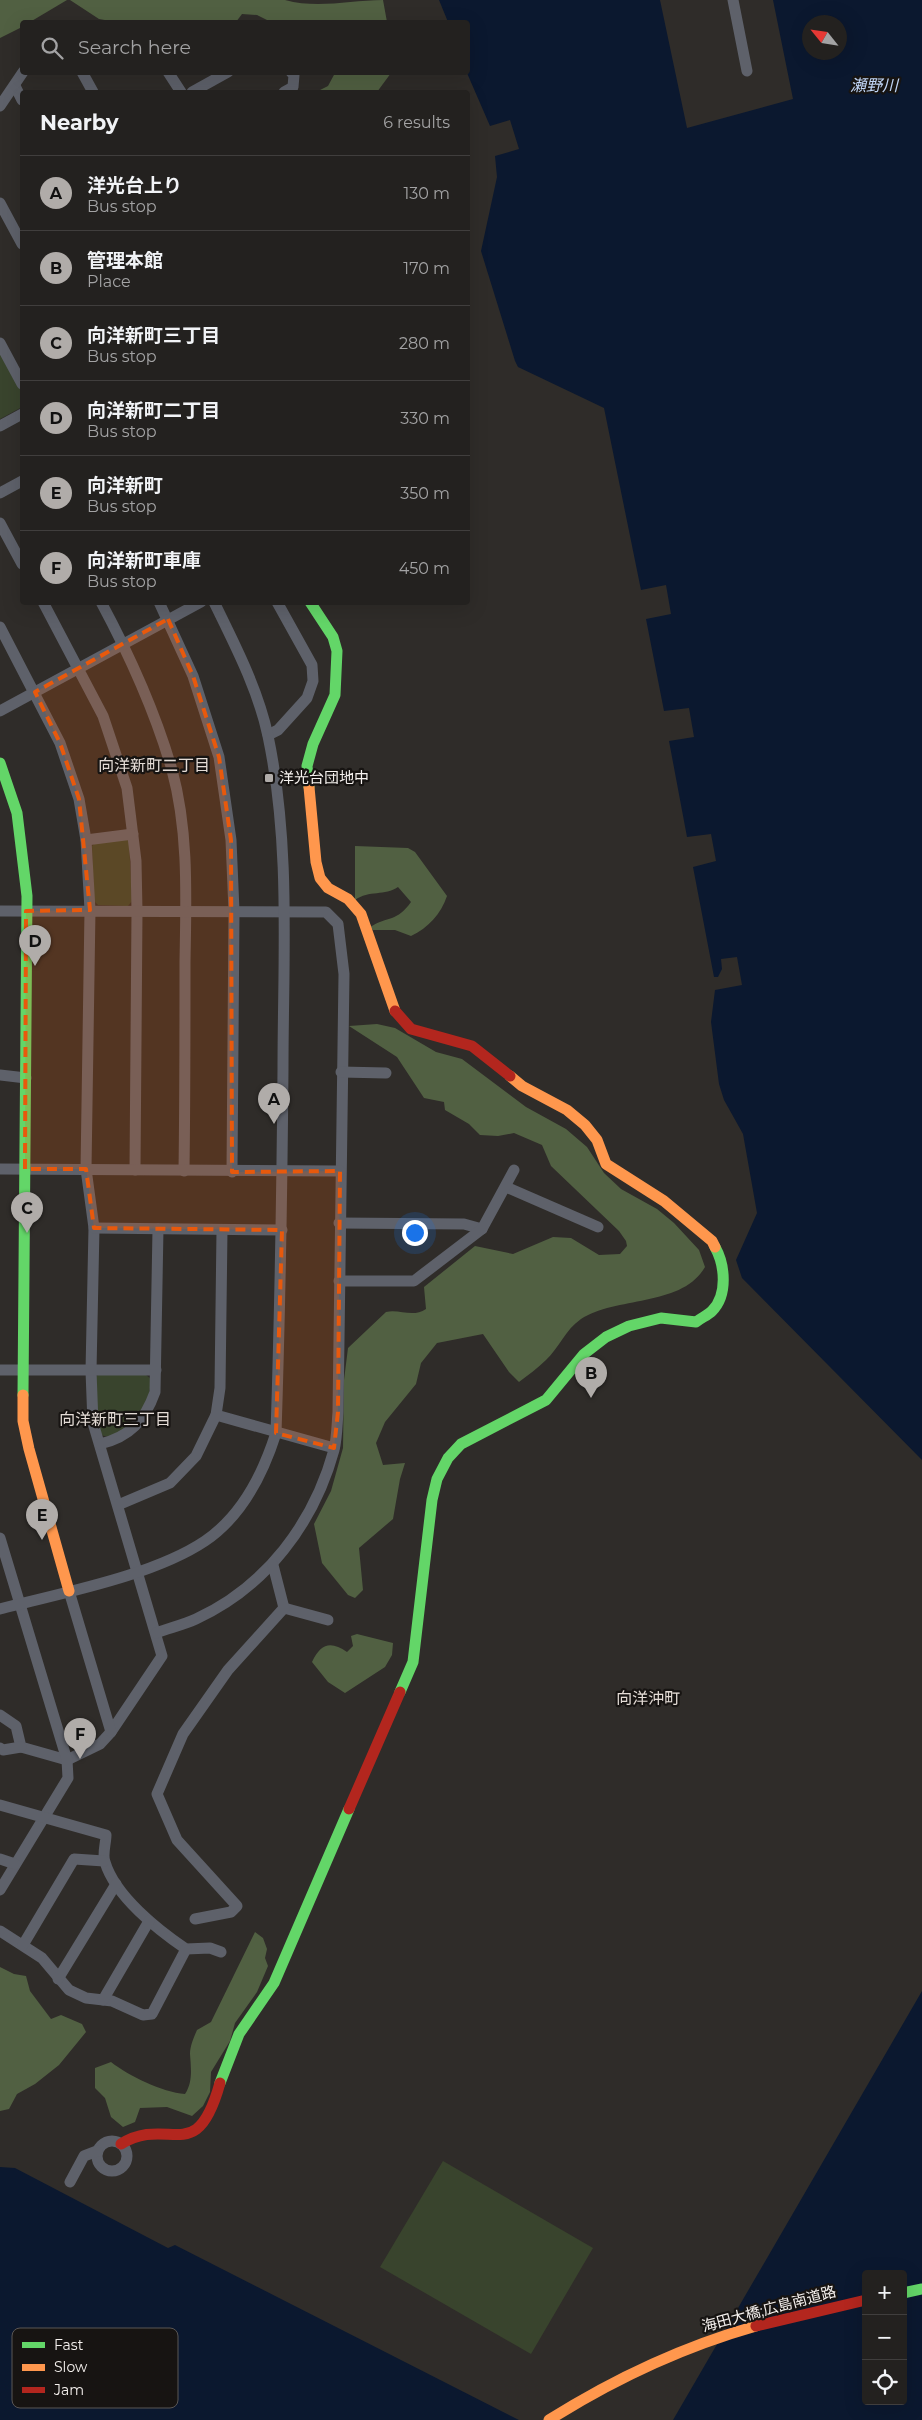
<!DOCTYPE html>
<html lang="en">
<head>
<meta charset="utf-8">
<style>
  body { margin:0; font-family:Montserrat,"Noto Sans JP",sans-serif; background:#2f2e2c; color:#f1f3f6 }
  .controls { position:absolute; right:15px; bottom:15px; display:grid; overflow:hidden; border-radius:5px; box-shadow:0 5px 20px #0002 }
  .controls button { width:45px; height:45px; display:grid; place-items:center; padding:0; border:0; border-bottom:1px solid #403e3d; background:#23211f; color:#f1f3f6; font:25px sans-serif }
  .compass { position:absolute; left:802px; top:15px; width:45px; height:45px; border-radius:50%; background:#23211f; box-shadow:0 5px 20px #0002; rotate:300deg }
  .you { position:absolute; left:414px; top:1232px; width:18px; height:18px; margin:-12px; border:4px solid #fff; border-radius:50%; background:#1a73e8; box-shadow:0 0 0 8px #1a73e833 }
  .badge { display:grid; place-items:center; width:32px; height:32px; border-radius:50%; background:#b0aca9; color:#111; font-size:16px; font-weight:700 }
  .pin { position:absolute; translate:-50% -41px; filter:drop-shadow(0 1px 2px #0008) }
  .pin::after { content:''; position:absolute; top:26px; width:18px; height:15px; background:inherit; clip-path:polygon(0 0,100% 0,50% 100%) }
  .list { margin:0; padding:0; list-style:none }
  h2 { display:flex; justify-content:space-between; align-items:center; height:65px; margin:0; padding:0 20px; font-size:21px }
  h2 small { font-size:16px; font-weight:400; color:#a3a3a4 }
  .list li { display:grid; grid-template-columns:32px 1fr auto; gap:15px; align-items:center; box-sizing:border-box; height:75px; padding:0 20px; border-top:1px solid #403e3d }
  .list b { display:block; font-size:19px; white-space:nowrap }
  .list p { margin:0; font-size:16px; white-space:nowrap; color:#a3a3a4 }
  .list em { font-size:16px; font-style:normal; color:#a3a3a4 }
  .icon { flex:none; width:28px; height:28px; fill:none; stroke:currentColor; stroke-width:2; stroke-linecap:round; stroke-linejoin:round }
  .map { position:relative; flex:none; width:922px; height:2420px; overflow:hidden }
  .search { position:absolute; background:#23211f; box-shadow:0 5px 20px #0002; left:20px; top:20px; width:450px; height:55px; display:flex; align-items:center; gap:12px; box-sizing:border-box; padding:0 18px; border-radius:5px; color:#a3a3a4; font-size:19px }
  .panel { position:absolute; background:#23211f; box-shadow:0 5px 20px #0002; left:20px; top:90px; width:450px; height:515px; border-radius:5px }
  .map>svg:first-child { display:block }
</style>
</head>
<body>
<div class="map">
<svg width="922" height="2420" viewBox="0 0 922 2420">
  <rect width="100%" height="100%" fill="#2f2c29"/>
  <!-- green -->
  <g fill="#39442d">
    <path d="M0,348L22,390V407L0,419Z"/>
    <path d="M125,838L129,841L132,901L128,906L98,905L94,901L92,846L95,843Z"/>
    <path d="M98,1375H146L151,1379C150,1390 148,1405 141,1414C133,1425 115,1441 101,1435L95,1416V1377Z"/>
    <path d="M443,2161L593,2248L531,2354L380,2267Z"/>
  </g>
  <!-- forest -->
  <g fill="#516042">
    <path d="M0,0H67L30,22H22V27L0,38Z"/>
    <path d="M70,0H285C318,9 350,0 383,0L387,22H271L257,15L242,14L236,22H116L99,19Z"/>
    <path d="M335,73V72L391,73L377,92H316L328,86Z"/>
    <path d="M355,846L408,848L415,852L447,896C441,914 428,928 411,936L395,930H373L370,927C388,916 397,922 411,902L398,887C385,896 369,890 355,900Z"/>
    <path d="M377,1024L395,1028L436,1052L462,1059L526,1107L566,1129L587,1147L604,1173L621,1189L657,1209L674,1223L699,1250L705,1267C682,1307 617,1296 581,1319C565,1330 559,1348 546,1360C538,1368 528,1375 519,1382L509,1372L483,1334L437,1343L421,1363L416,1384L385,1422L376,1443L383,1465L405,1463L400,1479L393,1519L359,1548L363,1590L355,1598L348,1595L322,1563L314,1524L331,1491L343,1448L344,1380L348,1348L386,1312C400,1309 413,1318 426,1309L424,1287L475,1246L513,1254L553,1237L571,1238L599,1255L620,1254L627,1246L626,1241L619,1231L551,1166L542,1145L514,1133L498,1136L480,1135L469,1124L445,1110L444,1102L424,1098L397,1057L349,1026Z"/>
    <path d="M357,1634L393,1643L392,1655L385,1667L345,1693L328,1682L312,1662C321,1643 331,1641 347,1652L353,1646L351,1636Z"/>
    <path d="M255,1932L263,1938L267,1949L265,1958L268,1966L257,1992L235,2023L230,2041L211,2072L210,2092L203,2106L192,2116L167,2107L140,2108L135,2122L123,2127L111,2117L105,2098L95,2088V2068L111,2062C129,2076 162,2092 185,2094C193,2082 191,2068 190,2054C190,2046 194,2037 197,2030L211,2022Z"/>
    <path d="M0,1967L14,1974L26,1976L30,1991L51,2019L61,2015L82,2024L86,2032L59,2065L35,2084L17,2094L9,2109L0,2111Z"/>
  </g>
  <!-- water -->
  <g fill="#0b182f" fill-rule="evenodd">
    <path d="M439,0H660L687,128L793,99L773,0H922V1460L742,1278L736,1260L757,1213L743,1134L724,1100L719,1084L711,1022L715,990L742,985L737,957L721,959L722,969L718,977H714L693,867L716,861L711,834L687,837L669,741L694,737L689,708L664,711L646,619L671,614L666,585L641,590L604,408L518,367L515,361L481,251L497,177L495,156L519,149L510,120L490,126L467,73L468,22H448ZM840,22V52H810V22Z"/>
    <path d="M922,1991V2420H673ZM866,2274H903V2401H866Z"/>
    <path d="M0,2167L15,2168L168,2248L175,2245L519,2420H0Z"/>
  </g>
  <g fill="none" stroke-linecap="round" stroke-linejoin="round">
    <!-- street -->
    <g stroke="#5e616a" stroke-width="11">
      <path d="M733,0L747,71"/>
      <path d="M82,72L93,92"/>
      <path d="M168,72L181,92"/>
      <path d="M15,86L22,100"/>
      <path d="M192,92L228,72"/>
      <path d="M284,92L293,87L294,75L291,72"/>
      <path d="M0,106L23,72"/>
      <path d="M0,203L22,244"/>
      <path d="M0,343L22,384"/>
      <path d="M0,426L22,414"/>
      <path d="M0,493L22,481"/>
      <path d="M0,523L22,564"/>
      <path d="M43,602L103,716L127,788L136,861L137,911L135,1170"/>
      <path d="M101,602C130,656 155,711 172,770C189,832 186,899 185,962C185,1032 185,1101 184,1171"/>
      <path d="M159,602L193,676L219,757L231,840L234,911L232,1172"/>
      <path d="M0,627L60,743L79,799L86,840L90,910L86,1169L94,1228L91,1371L93,1423L162,1656L111,1732L100,1744L67,1760L21,1747L16,1726L0,1715"/>
      <path d="M0,711L201,602"/>
      <path d="M268,735L278,730L307,698L313,681L312,665L277,602"/>
      <path d="M86,840L133,834"/>
      <path d="M0,911L326,912L338,924L344,974L338,1412C337,1424 337,1438 334,1450C314,1523 266,1587 196,1619C183,1625 169,1628 156,1633"/>
      <path d="M341,1072L386,1073"/>
      <path d="M0,1075L26,1078"/>
      <path d="M0,1169L340,1171"/>
      <path d="M506,1187L598,1227"/>
      <path d="M339,1223L464,1224L482,1229"/>
      <path d="M94,1228L282,1230"/>
      <path d="M339,1281H414L482,1229L514,1170"/>
      <path d="M0,1370H156"/>
      <path d="M216,1415L334,1448"/>
      <path d="M100,1444C130,1437 145,1420 155,1392L158,1229"/>
      <path d="M118,1505L170,1483L196,1456L216,1415L220,1388L222,1230"/>
      <path d="M0,1538L67,1760L68,1778L0,1890"/>
      <path d="M69,1591L111,1732"/>
      <path d="M284,1608L328,1620"/>
      <path d="M0,1609C61,1593 153,1576 205,1541C242,1516 263,1474 276,1433C280,1311 282,1190 283,1069C283,958 291,845 268,736C258,689 235,645 214,602"/>
      <path d="M0,1748L3,1750L21,1747"/>
      <path d="M0,1805L106,1835C106,1843 102,1855 105,1862C115,1896 158,1930 186,1949L210,1948L221,1952"/>
      <path d="M0,1859L15,1864"/>
      <path d="M195,1919L231,1912L237,1906L177,1840L157,1794L183,1734L228,1670L284,1608L273,1565"/>
      <path d="M0,1931L42,1958L69,1990L86,1998L112,2001L143,2015L152,2014L186,1949"/>
      <path d="M23,1945L74,1859L104,1861"/>
      <path d="M58,1979L116,1884"/>
      <path d="M103,2000L149,1921"/>
      <circle cx="112" cy="2156" r="15"/>
      <path d="M70,2182L84,2156L97,2151"/>
    </g>
    <!-- fast -->
    <g stroke="#63d668" stroke-width="11">
      <path d="M0,763L17,813L27,896L23,1395"/>
      <path d="M309,787L307,766L313,744L335,695L337,651L333,637L310,602"/>
      <path d="M400,1692L413,1662L432,1500L437,1479L448,1458L461,1444L546,1400L584,1354L606,1337L629,1326L661,1318L696,1322C701,1318 708,1315 712,1311C728,1295 725,1265 715,1247"/>
      <path d="M220,2083L239,2034L274,1983L349,1809"/>
      <path d="M903,2293L922,2289"/>
    </g>
    <!-- slow -->
    <g stroke="#ff974d" stroke-width="11">
      <path d="M309,787L316,862L320,878L328,888L348,899L361,914L395,1011"/>
      <path d="M510,1076L522,1086L567,1110L585,1125L597,1140L606,1164L664,1201L712,1241L715,1247"/>
      <path d="M23,1395V1421L29,1449L69,1591"/>
      <path d="M549,2420C614,2379 682,2347 756,2326"/>
    </g>
    <!-- jam -->
    <g stroke="#b3261e" stroke-width="11">
      <path d="M395,1011L411,1029L472,1046L510,1076"/>
      <path d="M349,1809L400,1692"/>
      <path d="M121,2144C170,2114 196,2169 220,2083"/>
      <path d="M756,2326L866,2300"/>
    </g>
  </g>
  <!-- marked area -->
  <path fill="#e8590c" fill-opacity="0.2" stroke="#e8590c" stroke-width="4" stroke-dasharray="10 6" stroke-linejoin="round" d="M168,619L193,676L219,757L231,840L232,1172L340,1171L338,1412L334,1448L276,1433L282,1230L94,1228L86,1169H25L26,911L90,910L79,799L60,743L35,692Z"/>
  <!-- markers -->
  <rect fill="#b0aca9" stroke="#171412" stroke-width="2" x="264" y="773" width="10" height="10" rx="2.5"/>
  <g text-anchor="middle" stroke-width="4.5" stroke-linejoin="round" paint-order="stroke">
    <!-- poi labels -->
    <g font-size="15" fill="#f5f1ee" stroke="#171412" text-anchor="start">
      <text x="279" y="783">洋光台団地中</text>
    </g>
    <!-- street labels -->
    <g font-size="15" fill="#f5f1ee" stroke="#171412">
      <text transform="translate(769 2309) rotate(-15)" y="5">海田大橋;広島南道路</text>
    </g>
    <!-- water labels -->
    <g font-size="16" font-style="italic" fill="#c1d6f7" stroke="#171412">
      <text x="874" y="91">瀬野川</text>
    </g>
    <!-- neighbourhood labels -->
    <g font-size="16" fill="#e4dcd6" stroke="#171412">
      <text x="154" y="771">向洋新町二丁目</text>
      <text x="115" y="1425">向洋新町三丁目</text>
      <text x="648" y="1704">向洋沖町</text>
    </g>
  </g>
  <!-- legend -->
  <rect x="12" y="2328" width="166" height="80" rx="8" fill="#171412" stroke="#5a5654" stroke-width="1"/>
  <rect x="22" y="2342" width="23" height="6" fill="#63d668"/>
  <rect x="22" y="2364" width="23" height="7" fill="#ff974d"/>
  <rect x="22" y="2387" width="23" height="6" fill="#b3261e"/>
  <g font-size="14" fill="#f5f1ee">
    <text x="54" y="2350">Fast</text>
    <text x="54" y="2372">Slow</text>
    <text x="54" y="2395">Jam</text>
  </g>
</svg>
<div class="controls">
<button>+</button>
<button>−</button>
<button><svg class="icon" aria-label="locate" viewBox="0 0 24 24"><circle cx="12" cy="12" r="6"/><path d="M12 2v4M12 18v4M2 12h4M18 12h4"/></svg></button>
</div>
<svg class="compass" viewBox="-18 -18 36 36"><path d="M0-13l5 13h-10z" fill="#e53935"/><path d="M0 13l5-13h-10z" fill="#a3a3a4"/></svg>
<div class="you"></div>
<div class="pin badge" style="left:274px;top:1124px">A</div>
<div class="pin badge" style="left:591px;top:1398px">B</div>
<div class="pin badge" style="left:27px;top:1233px">C</div>
<div class="pin badge" style="left:35px;top:966px">D</div>
<div class="pin badge" style="left:42px;top:1540px">E</div>
<div class="pin badge" style="left:80px;top:1759px">F</div>
<div class="search"><svg class="icon" aria-label="search" viewBox="0 0 24 24"><circle cx="10" cy="10" r="6"/><path d="M15 15l6 6"/></svg>Search here</div>
<section class="panel">
<h2>Nearby<small>6 results</small></h2>
<ul class="list">
<li><span class="badge">A</span><div><b>洋光台上り</b><p>Bus stop</p></div><em>130 m</em></li>
<li><span class="badge">B</span><div><b>管理本館</b><p>Place</p></div><em>170 m</em></li>
<li><span class="badge">C</span><div><b>向洋新町三丁目</b><p>Bus stop</p></div><em>280 m</em></li>
<li><span class="badge">D</span><div><b>向洋新町二丁目</b><p>Bus stop</p></div><em>330 m</em></li>
<li><span class="badge">E</span><div><b>向洋新町</b><p>Bus stop</p></div><em>350 m</em></li>
<li><span class="badge">F</span><div><b>向洋新町車庫</b><p>Bus stop</p></div><em>450 m</em></li>
</ul>
</section>
</div>
</body>
</html>
